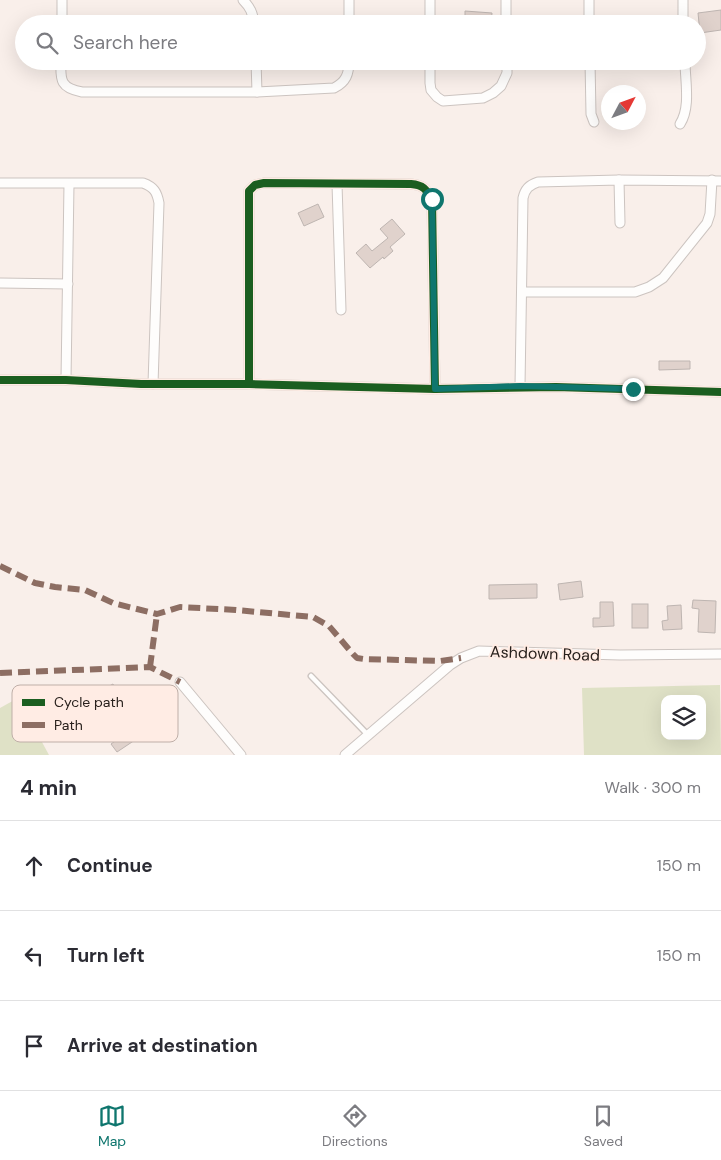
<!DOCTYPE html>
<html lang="en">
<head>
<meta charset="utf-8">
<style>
  body { margin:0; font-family:"DM Sans",sans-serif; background:#f7f7f7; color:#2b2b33 }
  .controls { position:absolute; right:15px; bottom:15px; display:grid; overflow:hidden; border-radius:10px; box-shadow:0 5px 20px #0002 }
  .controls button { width:45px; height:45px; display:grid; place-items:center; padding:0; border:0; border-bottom:1px solid #e1e1e2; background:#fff; color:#2b2b33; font:25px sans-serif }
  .compass { position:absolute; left:601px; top:85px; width:45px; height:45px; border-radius:50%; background:#fff; box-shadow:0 5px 20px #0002; rotate:49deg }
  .stop { position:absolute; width:15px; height:15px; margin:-11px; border:4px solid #0f766e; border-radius:50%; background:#fff }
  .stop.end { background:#0f766e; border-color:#fff; box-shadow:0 1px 5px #0008 }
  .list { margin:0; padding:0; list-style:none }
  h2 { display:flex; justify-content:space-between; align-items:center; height:65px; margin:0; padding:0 20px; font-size:21px }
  h2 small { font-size:16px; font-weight:400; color:#7c7c81 }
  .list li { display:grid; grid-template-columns:32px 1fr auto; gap:15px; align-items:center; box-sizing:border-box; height:90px; padding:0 20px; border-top:1px solid #e1e1e2 }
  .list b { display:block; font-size:19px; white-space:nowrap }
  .list em { font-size:16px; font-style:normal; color:#7c7c81 }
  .icon { flex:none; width:28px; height:28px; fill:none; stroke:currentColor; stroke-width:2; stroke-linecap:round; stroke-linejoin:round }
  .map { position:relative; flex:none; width:721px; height:755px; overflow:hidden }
  .search { position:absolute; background:#fff; box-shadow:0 5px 20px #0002; left:15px; right:15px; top:15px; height:55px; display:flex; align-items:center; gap:12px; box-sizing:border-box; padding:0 18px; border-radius:28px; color:#7c7c81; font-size:19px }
  .sheet { height:335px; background:#fff }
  nav { display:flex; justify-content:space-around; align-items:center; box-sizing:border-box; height:70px; border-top:1px solid #e1e1e2; background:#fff; font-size:14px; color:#7c7c81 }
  nav a { display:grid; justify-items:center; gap:2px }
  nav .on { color:#0f766e }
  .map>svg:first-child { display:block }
</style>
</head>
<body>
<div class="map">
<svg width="721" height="755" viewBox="0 0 721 755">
  <rect width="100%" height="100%" fill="#f9efea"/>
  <!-- green -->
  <g fill="#dfe1c6" fill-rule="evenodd">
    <path d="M720,685L721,755H584L582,688ZM665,699H702V736H665Z"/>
    <path d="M18,698L49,755H0V708Z"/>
  </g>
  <!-- building -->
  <g fill="#e0d2cc" stroke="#beb5b1">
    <path d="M721,10V30L700,33L698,13Z"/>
    <path d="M465,11L492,13L491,24H465Z"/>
    <path d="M318,204L324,217L304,226L298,213Z"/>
    <path d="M392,219L405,234L390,247L393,251L384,259L383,257L370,268L356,253L366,244L372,251L388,238L380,229Z"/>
    <path d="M659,361H690V369L659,370Z"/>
    <path d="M581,581L583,597L560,600L558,584Z"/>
    <path d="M537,584V598L489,599V585Z"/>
    <path d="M693,600L716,601L715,633L698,632L699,609L692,608Z"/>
    <path d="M600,602H613L614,626L593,627V618H600Z"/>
    <rect x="632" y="604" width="16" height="24"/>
    <path d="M681,605L682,629L663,630L662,621L668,620L667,606Z"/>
    <path d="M113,684L126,710L106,721V722L99,726L87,709L84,711L78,701L69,708L62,700L77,688L89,702L102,695L100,691Z"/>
    <path d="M135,727L141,736L117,752L111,744Z"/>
  </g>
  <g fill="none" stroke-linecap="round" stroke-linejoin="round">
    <!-- lane casing -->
    <g stroke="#ccc4c0" stroke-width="7">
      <path id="lane" d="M311,676L368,735"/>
    </g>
    <!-- street casing -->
    <g stroke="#ccc4c0" stroke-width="11">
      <g id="street">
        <path d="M243,0C250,7 253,13 254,24"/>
        <path d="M349,0V24"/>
        <path d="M506,0V24"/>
        <path d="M589,0V24"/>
        <path d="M683,0V24"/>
        <path d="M62,24V0"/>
        <path d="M430,24V0"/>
        <path d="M61,61C60,81 61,88 82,92H257L334,88C346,82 349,74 349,61"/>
        <path d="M256,61L257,92"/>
        <path d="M430,61V83L431,90L437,97L443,101L483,98L493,93L501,86L507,73V61"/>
        <path d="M590,61L591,114L594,122"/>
        <path d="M680,124C691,107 685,81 685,61"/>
        <path d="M619,180L620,223"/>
        <path d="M0,183H143C154,187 157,192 159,203L153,384"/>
        <path d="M337,184L341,310"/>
        <path d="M0,283L68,284"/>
        <path d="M522,292H635L649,287L663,278L707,223L710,214L712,180"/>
        <path d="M0,380H66L141,384H249L435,389L556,387L721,392"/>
        <path d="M66,380L69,184"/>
        <path d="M249,384V191L255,185L264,183L411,184C423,185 426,189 432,199L435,389"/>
        <path d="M520,386L523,198C525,189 529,185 538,182L619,180L721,181"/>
        <path d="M180,682L241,755"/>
        <path d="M345,755L450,665L461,658L479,651L620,655L721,654"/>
      </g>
    </g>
    <!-- lane -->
    <use href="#lane" stroke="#fefdfc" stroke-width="4.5"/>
    <!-- street -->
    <use href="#street" stroke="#fefdfc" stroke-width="9"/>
    <!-- quiet -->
    <g stroke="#8d6e63" stroke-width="6" stroke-dasharray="12 6" stroke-linecap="butt">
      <path d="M0,566L35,583L55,587L85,590L113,603L157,614L180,607L236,610L313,617L329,626L353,654L357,658L364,659L440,661L461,658"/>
      <path d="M150,667L157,614"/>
      <path d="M0,673L150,667L180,682"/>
    </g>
    <!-- cycleway casing -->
    <g stroke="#ffece4" stroke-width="11">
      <g id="cycleway">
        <path d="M0,380H66L141,384H249L435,389L556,387L721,392"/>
        <path d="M249,384V191L255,185L264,183L411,184C423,185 426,189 432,199L435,389"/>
      </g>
    </g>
    <!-- cycleway -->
    <use href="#cycleway" stroke="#1b5e20" stroke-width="8"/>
  </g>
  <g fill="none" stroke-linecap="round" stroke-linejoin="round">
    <!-- route -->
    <path stroke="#0f766e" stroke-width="6" d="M432,199L435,389L520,386L633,389"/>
  </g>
  <g text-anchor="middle" stroke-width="4" stroke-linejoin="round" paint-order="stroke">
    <!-- street labels -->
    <g font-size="16" fill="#29211d" stroke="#ffece4">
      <text transform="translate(545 653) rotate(2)" y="6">Ashdown Road</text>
    </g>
  </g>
  <!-- legend -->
  <rect x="12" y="685" width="166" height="57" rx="8" fill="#ffece4" stroke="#bfafa8" stroke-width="1"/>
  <rect x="22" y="699" width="23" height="7" fill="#1b5e20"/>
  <rect x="22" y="722" width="23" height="6" fill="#8d6e63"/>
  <g font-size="14" fill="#29211d">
    <text x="54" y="707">Cycle path</text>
    <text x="54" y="730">Path</text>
  </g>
</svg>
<div class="controls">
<button><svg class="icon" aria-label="layers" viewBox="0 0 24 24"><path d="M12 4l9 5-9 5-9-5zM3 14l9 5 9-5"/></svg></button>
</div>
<svg class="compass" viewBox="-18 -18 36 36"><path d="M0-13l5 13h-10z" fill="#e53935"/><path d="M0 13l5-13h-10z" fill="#7c7c81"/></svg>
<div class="stop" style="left:432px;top:199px"></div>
<div class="stop end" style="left:633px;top:389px"></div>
<div class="search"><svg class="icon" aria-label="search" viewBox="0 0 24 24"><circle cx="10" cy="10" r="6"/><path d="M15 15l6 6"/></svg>Search here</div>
</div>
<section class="sheet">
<h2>4 min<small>Walk · 300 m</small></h2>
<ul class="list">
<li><svg class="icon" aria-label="ahead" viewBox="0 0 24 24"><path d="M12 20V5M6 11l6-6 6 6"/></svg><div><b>Continue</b></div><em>150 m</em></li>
<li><svg class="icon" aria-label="left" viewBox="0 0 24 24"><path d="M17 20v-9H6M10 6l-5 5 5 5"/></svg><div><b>Turn left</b></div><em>150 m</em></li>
<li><svg class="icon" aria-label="arrive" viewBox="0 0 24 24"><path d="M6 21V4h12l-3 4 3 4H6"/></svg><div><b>Arrive at destination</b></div></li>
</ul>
</section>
<nav>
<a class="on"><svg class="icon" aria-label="map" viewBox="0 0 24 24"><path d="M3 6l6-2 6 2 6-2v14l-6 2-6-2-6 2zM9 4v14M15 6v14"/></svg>Map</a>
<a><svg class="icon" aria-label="directions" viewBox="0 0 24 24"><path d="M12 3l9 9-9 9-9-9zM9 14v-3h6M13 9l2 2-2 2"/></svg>Directions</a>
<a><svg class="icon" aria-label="saved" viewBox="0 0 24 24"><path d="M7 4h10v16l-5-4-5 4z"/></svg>Saved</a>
</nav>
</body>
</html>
